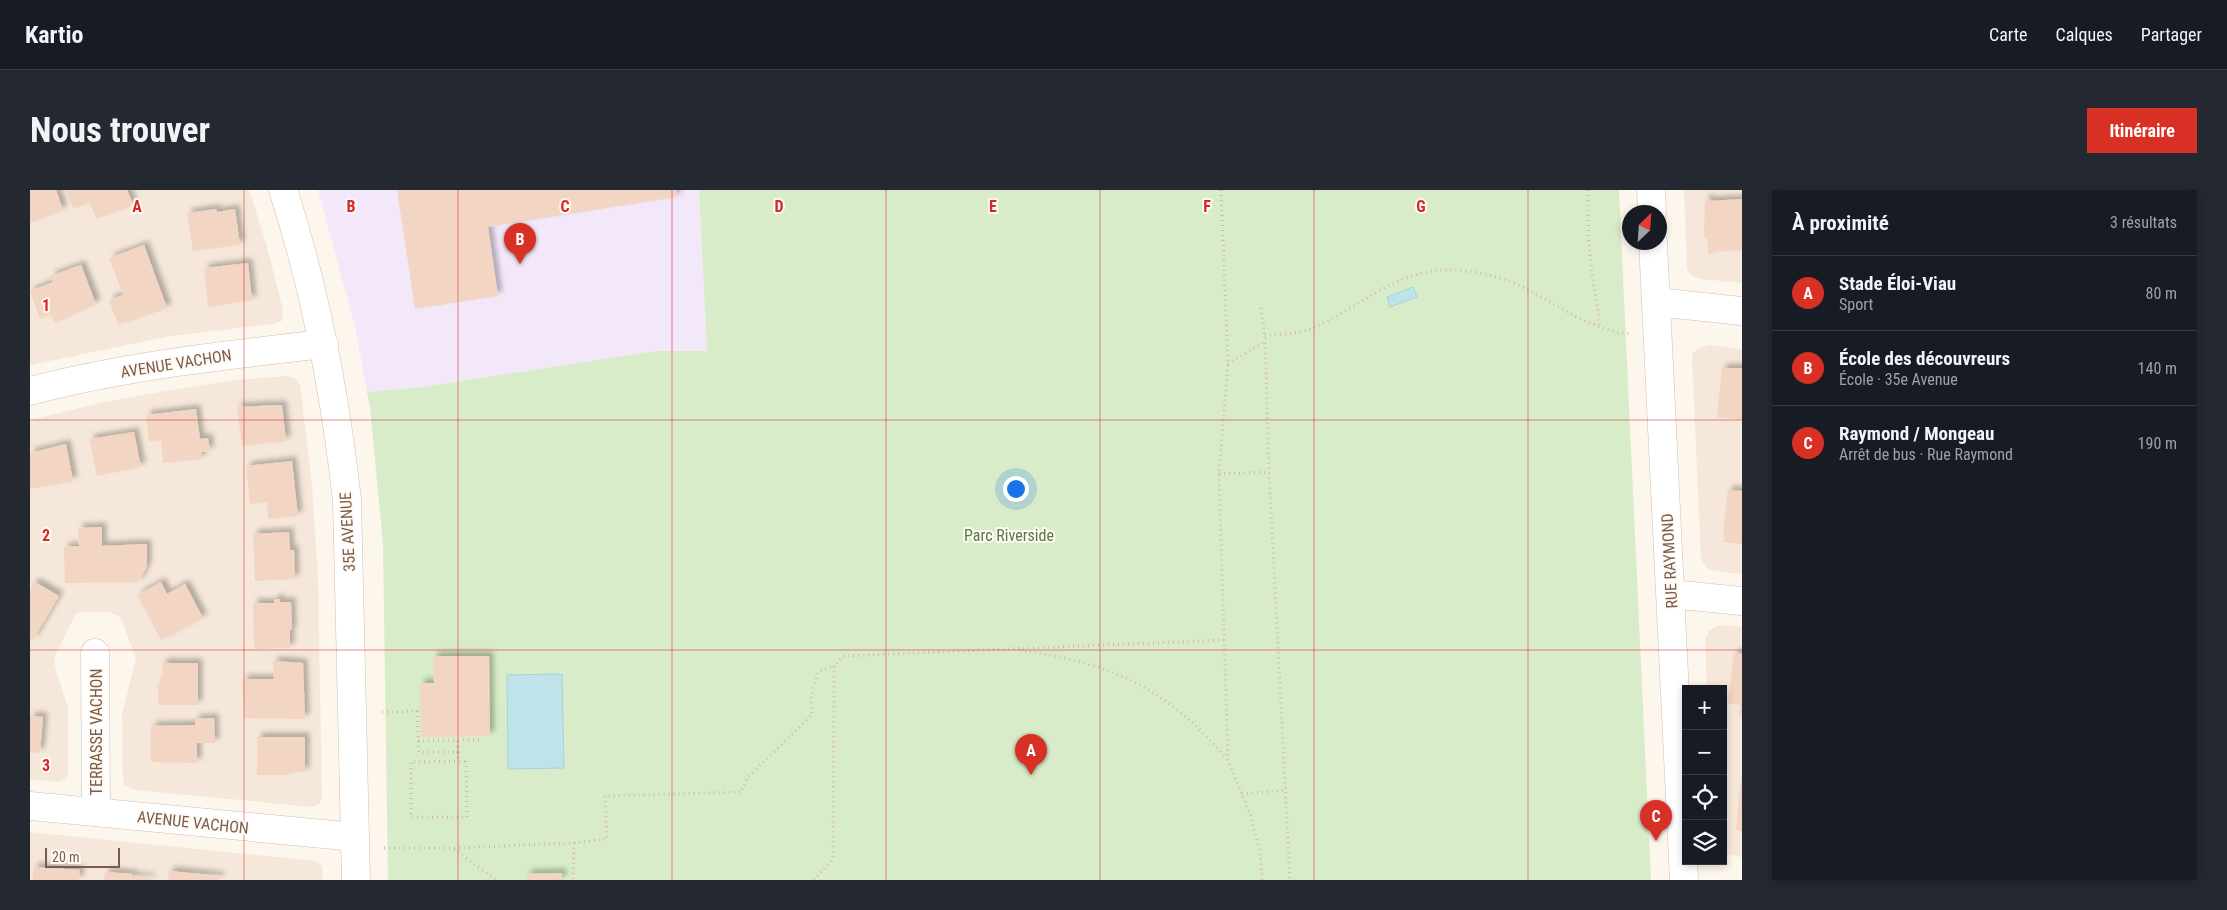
<!DOCTYPE html>
<html lang="fr">
<head>
<meta charset="utf-8">
<style>
  body { margin:0; font-family:"Roboto Condensed",sans-serif; background:#242831; color:#f1f3f6 }
  .controls { position:absolute; right:15px; bottom:15px; display:grid; overflow:hidden; border-radius:0px; box-shadow:0 2px 8px #0003 }
  .controls button { width:45px; height:45px; display:grid; place-items:center; padding:0; border:0; border-bottom:1px solid #363941; background:#171b24; color:#f1f3f6; font:25px sans-serif }
  .compass { position:absolute; left:1592px; top:15px; width:45px; height:45px; border-radius:50%; background:#171b24; box-shadow:0 2px 8px #0003; rotate:25deg }
  .scale { position:absolute; left:15px; bottom:12px; width:75px; box-sizing:border-box; padding-left:5px; border:2px solid #7a5c4d; border-top:0; font-size:14px; line-height:18px; white-space:nowrap; color:#7a5c4d; -webkit-text-stroke:4px #fffaf3; paint-order:stroke }
  .you { position:absolute; left:985px; top:298px; width:18px; height:18px; margin:-12px; border:4px solid #fff; border-radius:50%; background:#1a73e8; box-shadow:0 0 0 8px #1a73e833 }
  .badge { display:grid; place-items:center; width:32px; height:32px; border-radius:50%; background:#d93025; color:#fff; font-size:16px; font-weight:700 }
  .pin { position:absolute; translate:-50% -41px; filter:drop-shadow(0 1px 2px #0008) }
  .pin::after { content:''; position:absolute; top:26px; width:18px; height:15px; background:inherit; clip-path:polygon(0 0,100% 0,50% 100%) }
  .list { margin:0; padding:0; list-style:none }
  h2 { display:flex; justify-content:space-between; align-items:center; height:65px; margin:0; padding:0 20px; font-size:21px }
  h2 small { font-size:16px; font-weight:400; color:#9ea1a6 }
  .list li { display:grid; grid-template-columns:32px 1fr auto; gap:15px; align-items:center; box-sizing:border-box; height:75px; padding:0 20px; border-top:1px solid #363941 }
  .list b { display:block; font-size:19px; white-space:nowrap }
  .list p { margin:0; font-size:16px; white-space:nowrap; color:#9ea1a6 }
  .list em { font-size:16px; font-style:normal; color:#9ea1a6 }
  .icon { flex:none; width:28px; height:28px; fill:none; stroke:currentColor; stroke-width:2; stroke-linecap:round; stroke-linejoin:round }
  .map { position:relative; flex:none; width:1712px; height:690px; overflow:hidden; border-radius:0px }
  header { display:flex; align-items:center; gap:30px; box-sizing:border-box; height:70px; padding:0 25px; background:#171b24; border-bottom:1px solid #363941 }
  header strong { font-size:24px }
  nav { display:flex; gap:28px; margin-inline-start:auto; font-size:18px }
  .intro { display:flex; align-items:center; justify-content:space-between; box-sizing:border-box; height:120px; padding:0 30px }
  h1 { margin:0; font-size:35px }
  .button { padding:12px 22px; border-radius:0px; background:#d93025; color:#fff; font-size:18px; font-weight:700 }
  main { display:flex; gap:30px; padding:0 30px }
  aside { flex:1; background:#171b24; border-radius:0px; box-shadow:0 2px 8px #0003 }
  .map>svg:first-child { display:block }
</style>
</head>
<body>
<header>
<strong>Kartio</strong>
<nav><a>Carte</a><a>Calques</a><a>Partager</a></nav>
</header>
<div class="intro"><h1>Nous trouver</h1><a class="button">Itinéraire</a></div>
<main>
<div class="map">
<svg width="1712" height="690" viewBox="0 0 1712 690">
  <defs>
    <filter id="shadow"><feDropShadow dx="4.5" dy="-4.5" stdDeviation="2.5" flood-color="#0004"/></filter>
  </defs>
  <rect width="100%" height="100%" fill="#fdf6ec"/>
  <!-- residential -->
  <g fill="#f5e8da">
    <path d="M0,0H219L236,53L253,120L252,131L243,134L141,146L0,175Z"/>
    <path d="M1654,0H1712V93L1671,89L1664,87L1659,83L1657,78Z"/>
    <path d="M1679,155L1712,159V384L1684,381L1677,378L1671,369L1662,168L1663,163L1668,159Z"/>
    <path d="M257,186L266,189L270,195L282,295L288,386L292,608L290,613L282,617L105,600L95,596L93,590L92,524L106,468L92,431L89,426L78,422H49L45,425L25,466V477L38,518V585L36,589L27,592L0,589V230L74,212L135,201L205,190Z"/>
    <path d="M1689,435L1712,437V667L1693,664V499H1677L1675,450L1679,441Z"/>
    <path d="M0,642L286,671L292,676L293,690H0Z"/>
  </g>
  <!-- education -->
  <path fill="#f3e8fa" d="M288,0H669L677,161H624L393,197L337,202L326,141Z"/>
  <!-- green -->
  <path fill="#d8ecc9" d="M669,0H1589L1621,690H358L353,354L340,217L337,202L393,197L625,161H677Z"/>
  <!-- water -->
  <g fill="#bfe3e8" stroke="#a5d3da">
    <path d="M1383,97L1387,107L1360,117L1357,107Z"/>
    <path d="M532,484L534,578L478,579L477,485Z"/>
  </g>
  <!-- building -->
  <g fill="#f3d5c3" filter="url(#shadow)">
    <path d="M0,0H26L33,20L0,33Z"/>
    <path d="M36,0H97L103,15L66,29L60,12L43,19Z"/>
    <path d="M367,0H646L647,7L458,37L468,106L385,119Z"/>
    <path d="M1675,9H1680V11L1712,9V60L1683,62V64H1678L1677,47H1674Z"/>
    <path d="M186,19L187,22L205,19L210,55L163,61L157,23Z"/>
    <path d="M114,55L137,118L88,135L79,110L93,105L79,68Z"/>
    <path d="M218,73L222,110L178,117L174,78Z"/>
    <path d="M51,75L66,114L24,133L21,125L10,129L0,101L23,92L20,86Z"/>
    <path d="M1694,178H1712V230L1687,227L1692,179Z"/>
    <path d="M252,215L256,251L212,256L207,217Z"/>
    <path d="M166,219L170,249L178,248L180,261L171,262L172,269L133,273L131,250L119,252L116,225Z"/>
    <path d="M104,242L111,277L67,286L59,249Z"/>
    <path d="M36,254L43,291L0,299V263Z"/>
    <path d="M262,271L268,326L238,329L237,312L220,314L216,276Z"/>
    <path d="M1698,300L1712,301V354L1694,352L1695,347H1693Z"/>
    <path d="M72,337V356L117,354V376L109,392L35,393L34,357L49,356L48,338Z"/>
    <path d="M259,342L260,360H264L265,389L225,391L223,344Z"/>
    <path d="M5,392L29,406L3,450L0,449V400Z"/>
    <path d="M131,392L137,404L155,394L173,428L131,450L107,405Z"/>
    <path d="M244,409H250V412H261L262,440H260V458L224,459L223,413H244Z"/>
    <path d="M1704,463L1712,464V526H1709L1710,515L1698,514Z"/>
    <path d="M403,466H459L460,546L391,547L390,493H404Z"/>
    <path d="M243,471L273,473L275,529L214,528L213,489H244Z"/>
    <path d="M132,473H168V515H128V495H130V487L133,488Z"/>
    <path d="M0,526L13,527L10,563L0,562Z"/>
    <path d="M184,528L185,553H167V573L121,572V536L165,535V529Z"/>
    <path d="M227,547H275V582H259L258,585H227Z"/>
    <path d="M1711,590H1712V641L1706,640Z"/>
    <path d="M4,677L50,680L49,690H2Z"/>
    <path d="M139,681L190,686L189,690H138Z"/>
    <path d="M75,682L102,684V686L121,688V690H74Z"/>
    <path d="M532,683V690H497L496,684Z"/>
  </g>
  <g fill="none" stroke-linecap="round" stroke-linejoin="round">
    <!-- street casing -->
    <g stroke="#d1beb0" stroke-width="29">
      <g id="street">
        <path d="M253,0C286,101 305,204 317,310L326,690"/>
        <path d="M1621,0L1622,22"/>
        <path d="M1623,52L1654,690"/>
        <path d="M1626,112L1712,121"/>
        <path d="M0,201C96,176 195,165 294,154"/>
        <path d="M1641,404L1712,411"/>
        <path d="M65,463L66,622"/>
        <path d="M0,616L325,647"/>
      </g>
    </g>
    <!-- path -->
    <g stroke="#d9b8a5" stroke-width="3" stroke-dasharray="1 4" stroke-linecap="butt">
      <path d="M1191,0L1198,174L1189,284L1198,570L1220,624L1230,662L1232,690"/>
      <path d="M1558,0C1558,27 1558,55 1562,82C1564,100 1569,117 1569,135"/>
      <path d="M1231,118L1235,146L1239,282L1260,690"/>
      <path d="M1235,146C1250,144 1269,144 1283,138C1327,119 1367,79 1418,80C1438,80 1462,84 1481,92C1521,108 1556,141 1602,144"/>
      <path d="M1198,174L1234,152"/>
      <path d="M1189,284L1239,282"/>
      <path d="M990,460C1084,474 1135,497 1197,569"/>
      <path d="M352,522L387,521L389,562H428L427,551"/>
      <path d="M388,551L452,550"/>
      <path d="M428,562V572"/>
      <path d="M436,571L437,627H381V572Z"/>
      <path d="M1212,604L1256,600"/>
      <path d="M544,653L577,649L575,606L711,602L717,588L782,525L781,508L788,482L804,476"/>
      <path d="M354,658H423L544,653L543,690"/>
      <path d="M424,659L466,690"/>
      <path d="M784,690L803,669L804,476L813,466L1194,450"/>
    </g>
    <!-- street -->
    <use href="#street" stroke="#fff" stroke-width="28"/>
  </g>
  <!-- grid -->
  <path fill="none" stroke="#d62828" stroke-width="1" stroke-opacity="0.55" d="M214,0V690M428,0V690M642,0V690M856,0V690M1070,0V690M1284,0V690M1498,0V690M0,230H1712M0,460H1712"/>
  <g text-anchor="middle" stroke-width="4" stroke-linejoin="round" paint-order="stroke">
    <!-- street labels -->
    <g font-size="16" fill="#7a5c4d" stroke="#fffaf3">
      <text transform="translate(146 173) rotate(-9)" y="6">AVENUE VACHON</text>
      <text transform="translate(317 342) rotate(-93)" y="6">35E AVENUE</text>
      <text transform="translate(1639 371) rotate(-93)" y="6">RUE RAYMOND</text>
      <text transform="translate(66 542) rotate(-90)" y="6">TERRASSE VACHON</text>
      <text transform="translate(163 632) rotate(6)" y="6">AVENUE VACHON</text>
    </g>
    <!-- park labels -->
    <g font-size="16" fill="#537a41" stroke="#fffaf3">
      <text x="979" y="351">Parc Riverside</text>
    </g>
  </g>
  <g font-size="16" text-anchor="middle" font-weight="bold" fill="#d62828" stroke="#fffaf3" stroke-width="4" stroke-linejoin="round" paint-order="stroke">
    <text x="107" y="22">A</text>
    <text x="321" y="22">B</text>
    <text x="535" y="22">C</text>
    <text x="749" y="22">D</text>
    <text x="963" y="22">E</text>
    <text x="1177" y="22">F</text>
    <text x="1391" y="22">G</text>
    <text x="16" y="121">1</text>
    <text x="16" y="351">2</text>
    <text x="16" y="581">3</text>
  </g>
</svg>
<div class="controls">
<button>+</button>
<button>−</button>
<button><svg class="icon" aria-label="locate" viewBox="0 0 24 24"><circle cx="12" cy="12" r="6"/><path d="M12 2v4M12 18v4M2 12h4M18 12h4"/></svg></button>
<button><svg class="icon" aria-label="layers" viewBox="0 0 24 24"><path d="M12 4l9 5-9 5-9-5zM3 14l9 5 9-5"/></svg></button>
</div>
<svg class="compass" viewBox="-18 -18 36 36"><path d="M0-13l5 13h-10z" fill="#e53935"/><path d="M0 13l5-13h-10z" fill="#9ea1a6"/></svg>
<div class="scale">20 m</div>
<div class="you"></div>
<div class="pin badge" style="left:1001px;top:585px">A</div>
<div class="pin badge" style="left:490px;top:74px">B</div>
<div class="pin badge" style="left:1626px;top:651px">C</div>
</div>
<aside>
<h2>À proximité<small>3 résultats</small></h2>
<ul class="list">
<li><span class="badge">A</span><div><b>Stade Éloi-Viau</b><p>Sport</p></div><em>80 m</em></li>
<li><span class="badge">B</span><div><b>École des découvreurs</b><p>École · 35e Avenue</p></div><em>140 m</em></li>
<li><span class="badge">C</span><div><b>Raymond / Mongeau</b><p>Arrêt de bus · Rue Raymond</p></div><em>190 m</em></li>
</ul>
</aside>
</main>
</body>
</html>
